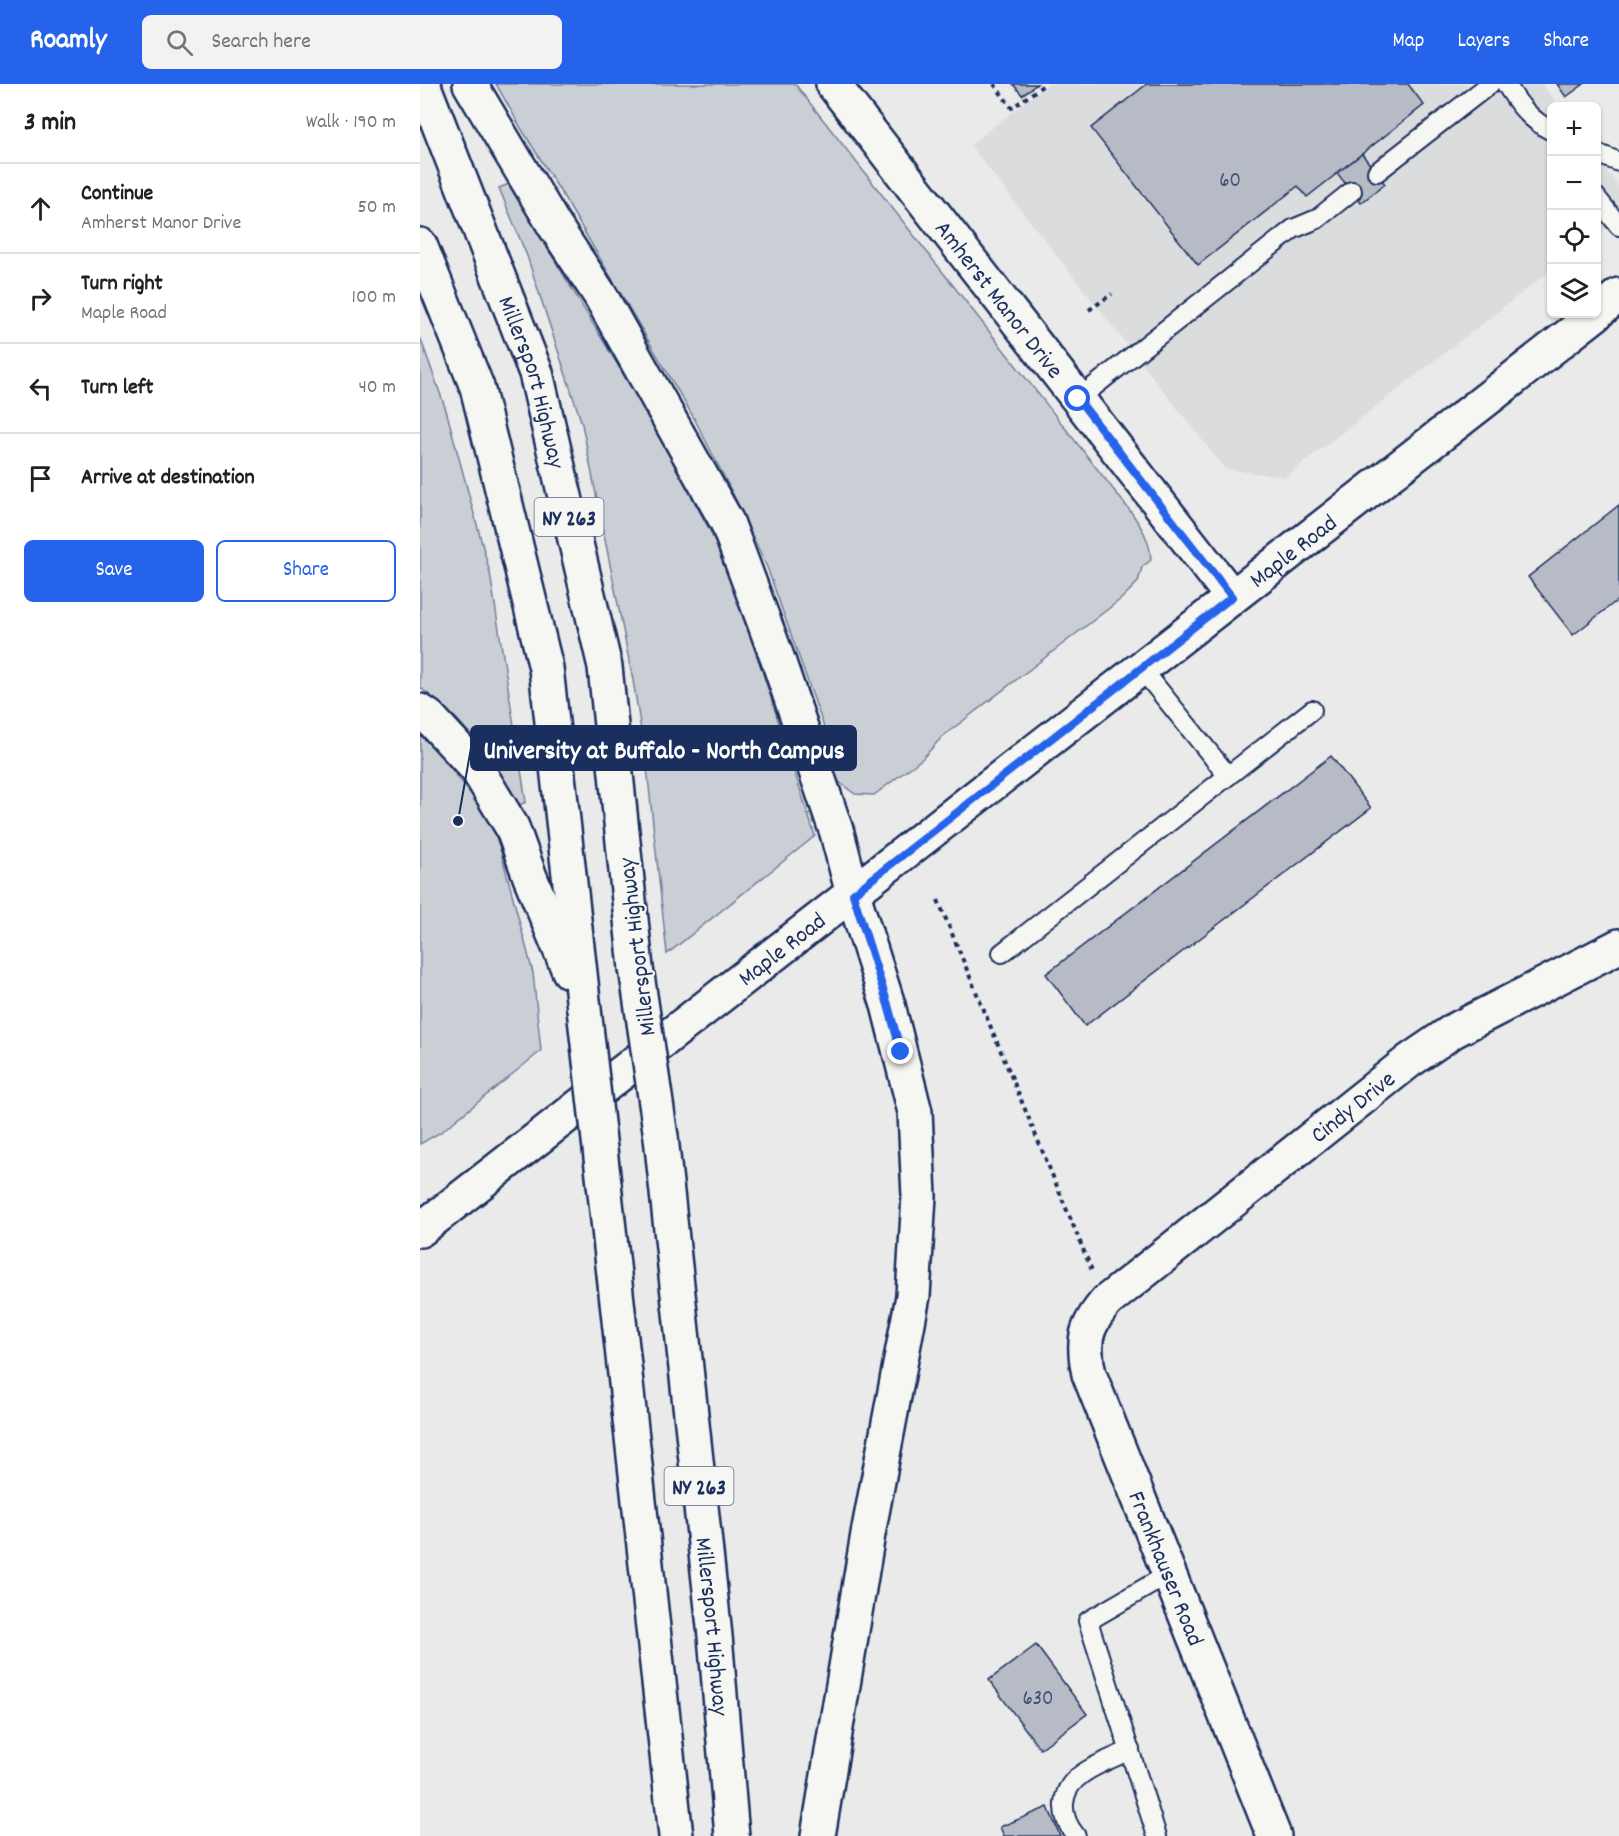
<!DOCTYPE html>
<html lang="en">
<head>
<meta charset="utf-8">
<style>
  body { margin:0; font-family:Dekko,sans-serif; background:#f2f2f2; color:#202124 }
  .controls { position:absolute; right:18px; top:18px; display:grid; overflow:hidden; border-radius:9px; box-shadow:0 2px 4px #0004 }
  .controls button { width:54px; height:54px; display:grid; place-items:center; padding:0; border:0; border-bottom:2px solid #e0e0e0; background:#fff; color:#202124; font:30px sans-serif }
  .stop { position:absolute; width:18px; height:18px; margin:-14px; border:4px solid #2563eb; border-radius:50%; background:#fff }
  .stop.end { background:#2563eb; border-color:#fff; box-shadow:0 2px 6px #0008 }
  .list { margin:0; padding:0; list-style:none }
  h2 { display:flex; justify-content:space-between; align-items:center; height:78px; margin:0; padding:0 24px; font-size:26px }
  h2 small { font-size:20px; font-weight:400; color:#757577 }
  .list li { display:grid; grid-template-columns:39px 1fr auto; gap:18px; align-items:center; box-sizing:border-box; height:90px; padding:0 24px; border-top:2px solid #e0e0e0 }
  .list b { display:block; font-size:22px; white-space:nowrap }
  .list p { margin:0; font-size:20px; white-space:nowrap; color:#757577 }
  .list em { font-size:20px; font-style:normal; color:#757577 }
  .actions { display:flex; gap:12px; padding:18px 24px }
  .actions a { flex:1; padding:14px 0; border:2px solid #2563eb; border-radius:9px; text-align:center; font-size:21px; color:#2563eb }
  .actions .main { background:#2563eb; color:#fff }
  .icon { flex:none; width:33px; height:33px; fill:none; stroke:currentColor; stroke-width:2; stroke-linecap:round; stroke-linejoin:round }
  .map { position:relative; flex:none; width:1199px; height:1752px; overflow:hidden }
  header { display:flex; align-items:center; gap:36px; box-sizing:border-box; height:84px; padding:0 30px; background:#2563eb; color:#fff }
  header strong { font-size:28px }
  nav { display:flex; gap:33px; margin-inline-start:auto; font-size:21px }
  .search { width:420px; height:54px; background:#f2f2f2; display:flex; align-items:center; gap:15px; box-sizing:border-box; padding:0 21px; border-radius:9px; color:#757577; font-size:22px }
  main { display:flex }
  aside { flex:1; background:#fff }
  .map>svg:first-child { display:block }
</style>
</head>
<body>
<header>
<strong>Roamly</strong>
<div class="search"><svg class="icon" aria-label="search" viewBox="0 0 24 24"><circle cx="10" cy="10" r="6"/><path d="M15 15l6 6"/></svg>Search here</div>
<nav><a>Map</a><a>Layers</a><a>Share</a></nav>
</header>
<main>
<aside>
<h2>3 min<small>Walk · 190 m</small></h2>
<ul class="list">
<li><svg class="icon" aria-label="ahead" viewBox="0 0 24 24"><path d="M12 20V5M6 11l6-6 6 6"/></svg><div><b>Continue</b><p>Amherst Manor Drive</p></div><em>50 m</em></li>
<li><svg class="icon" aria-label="right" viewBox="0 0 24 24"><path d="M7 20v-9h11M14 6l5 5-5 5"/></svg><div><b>Turn right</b><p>Maple Road</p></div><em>100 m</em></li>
<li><svg class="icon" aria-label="left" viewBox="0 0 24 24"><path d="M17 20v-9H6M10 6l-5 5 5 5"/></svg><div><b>Turn left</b></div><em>40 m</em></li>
<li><svg class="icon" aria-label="arrive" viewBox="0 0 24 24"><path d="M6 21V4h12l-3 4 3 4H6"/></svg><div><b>Arrive at destination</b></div></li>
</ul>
<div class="actions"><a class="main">Save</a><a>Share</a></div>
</aside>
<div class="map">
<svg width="1199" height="1752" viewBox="0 0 1199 1752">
  <rect width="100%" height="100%" fill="#e9eae9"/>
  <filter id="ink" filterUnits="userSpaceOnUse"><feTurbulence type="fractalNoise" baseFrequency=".0167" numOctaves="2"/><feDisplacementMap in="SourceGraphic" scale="12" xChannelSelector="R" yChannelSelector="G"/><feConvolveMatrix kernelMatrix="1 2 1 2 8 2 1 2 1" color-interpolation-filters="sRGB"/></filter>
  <g filter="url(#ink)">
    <!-- built -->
    <g fill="#dadcde">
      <path d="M628,0H1122L1139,22H1132L1131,186L865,393L805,385L550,61Z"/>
      <path d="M1176,73L1199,103V133L1177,151Z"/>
    </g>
    <!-- green -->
    <g fill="#caced5" stroke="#727e9a" stroke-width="1.5">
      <path d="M76,0H375L711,428C722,444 730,456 731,476L722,483L718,498L701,515L522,653L503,674L454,711L435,710L415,695L399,670L410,660L347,483L314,412L274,334L145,115L101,44Z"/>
      <path d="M89,100L229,333L295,456L341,583L395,752L247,870L227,684L213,596L162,340L107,172L79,104Z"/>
      <path d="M0,253L26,326L70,489L106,718L99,721L74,678L36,634L0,603Z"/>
      <path d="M0,651L13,662L52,711L77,753L113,889L121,967L21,1048L0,1060Z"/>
    </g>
    <!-- building -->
    <g fill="#b6bbc6" stroke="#1b2f5e" stroke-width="1.5">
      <path d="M593,0H617L602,11Z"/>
      <path d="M727,0H988L1004,21L887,113L878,102L778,181L671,44Z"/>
      <path d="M1137,0H1164L1146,13Z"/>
      <path d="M942,70L965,100L941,119L917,89Z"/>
      <path d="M1199,421V515L1153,551L1108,493Z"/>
      <path d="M911,672L951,724L665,942L626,890Z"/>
      <path d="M616,1561L667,1630L620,1665L569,1596Z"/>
      <path d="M628,1723L640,1752H584L580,1743Z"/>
    </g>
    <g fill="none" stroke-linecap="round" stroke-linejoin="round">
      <!-- lane casing -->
      <g stroke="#1b2f5e" stroke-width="22">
        <g id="lane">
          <path d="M1086,0C1098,20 1111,37 1132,47"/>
          <path d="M1176,69L1199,78"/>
          <path d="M957,88L1070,0"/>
          <path d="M1176,113L1199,142"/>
          <path d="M658,315L873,145L897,135L932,107"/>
          <path d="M721,584L808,692"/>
          <path d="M582,869L892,626"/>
          <path d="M656,1752C639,1732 639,1706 662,1690C676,1680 694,1674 710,1666"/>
          <path d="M737,1752L668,1537L749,1490"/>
        </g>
      </g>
      <!-- street casing -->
      <g stroke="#1b2f5e" stroke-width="38">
        <g id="street">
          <path id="s1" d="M413,0L812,513"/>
          <path id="s2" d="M854,1752L669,1290C662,1257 665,1242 687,1217L989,977L1033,947L1199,862"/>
        </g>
      </g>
      <!-- secondary casing -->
      <g stroke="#1b2f5e" stroke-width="38">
        <g id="secondary">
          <path d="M1176,229L1199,211"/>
          <path id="s3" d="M0,1146L1176,230"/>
        </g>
      </g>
      <!-- primary casing -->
      <g stroke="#1b2f5e" stroke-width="38">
        <g id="primary">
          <path id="s4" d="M3,0L116,289L185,583L216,884"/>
          <path d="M50,0L134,141L180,211L307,438L357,573L417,749L433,810L468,921L495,1028L499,1112L493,1212L448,1450L398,1752"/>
          <path d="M0,161L57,303L126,584L164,925"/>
          <path d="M0,627L9,633L57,685L92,743L110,793L149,887"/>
          <path id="s5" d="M241,1053L295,1552L312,1752"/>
          <path d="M184,1100L256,1752"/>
        </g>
      </g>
      <!-- path -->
      <g stroke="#1b2f5e" stroke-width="4" stroke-dasharray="4.5 4.5" stroke-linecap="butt">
        <path d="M574,0L592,24L625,0"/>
        <path d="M669,226L692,210"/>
        <path d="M518,816L673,1189"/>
      </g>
      <!-- lane -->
      <use href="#lane" stroke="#f6f6f2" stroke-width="18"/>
      <!-- street -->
      <use href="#street" stroke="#f6f6f2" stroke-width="33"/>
      <!-- secondary -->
      <use href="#secondary" stroke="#f6f6f2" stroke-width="33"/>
      <!-- primary -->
      <use href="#primary" stroke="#f6f6f2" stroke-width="33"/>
      <!-- primary-bridge casing -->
      <g stroke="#1b2f5e" stroke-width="38" stroke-linecap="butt">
        <g id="primary-bridge">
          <path d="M216,884L241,1053"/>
          <path d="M164,925L184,1100"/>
        </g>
      </g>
      <!-- primary-bridge -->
      <use href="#primary-bridge" stroke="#f6f6f2" stroke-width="33"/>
    </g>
  </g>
  <g fill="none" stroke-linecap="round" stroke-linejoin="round" filter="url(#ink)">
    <!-- route -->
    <path stroke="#2563eb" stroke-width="8" d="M481,968L468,921L433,810L812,513L658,315"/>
  </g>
  <g text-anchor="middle" stroke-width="4.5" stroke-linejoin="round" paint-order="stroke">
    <!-- number labels -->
    <g font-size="21" fill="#425278">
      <text x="810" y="102">60</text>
      <text x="618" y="1620">630</text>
    </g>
    <!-- shield labels -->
    <g fill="#f6f6f2" stroke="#5d6b8a" stroke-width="1.5">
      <rect x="114.5" y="414" width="69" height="38" rx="4.5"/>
      <rect x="244.5" y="1383" width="69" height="38" rx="4.5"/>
    </g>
    <g font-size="22" font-weight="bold" fill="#1b2f5e">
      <text x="149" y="441">NY 263</text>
      <text x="279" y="1410">NY 263</text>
    </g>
    <!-- street labels -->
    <g font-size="24" fill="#1b2f5e" stroke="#f6f6f2">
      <text dy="8" stroke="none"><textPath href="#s1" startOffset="272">Amherst Manor Drive</textPath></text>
      <text dy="8" stroke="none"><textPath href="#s4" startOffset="318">Millersport Highway</textPath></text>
      <text dy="8" stroke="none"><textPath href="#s3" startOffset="1106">Maple Road</textPath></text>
      <text transform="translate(216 863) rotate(-97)" y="8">Millersport Highway</text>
      <text dy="8" stroke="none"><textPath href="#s3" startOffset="458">Maple Road</textPath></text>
      <text dy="8" stroke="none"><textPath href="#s2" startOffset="890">Cindy Drive</textPath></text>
      <text transform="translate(747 1484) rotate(68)" y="8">Frankhauser Road</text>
      <text dy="8" stroke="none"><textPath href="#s5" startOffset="492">Millersport Highway</textPath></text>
    </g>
  </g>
  <!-- callouts -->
  <path fill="none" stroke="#1b2f5e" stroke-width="2" d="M38 737L51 664"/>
  <circle fill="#1b2f5e" stroke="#f6f6f2" stroke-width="2" cx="38" cy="737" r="6"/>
  <rect fill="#1b2f5e" stroke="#1b2f5e" stroke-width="2" x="51" y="642" width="385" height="44" rx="6"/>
  <g font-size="26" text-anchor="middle" font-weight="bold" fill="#fff">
    <text x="244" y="674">University at Buffalo - North Campus</text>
  </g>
</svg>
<div class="controls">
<button>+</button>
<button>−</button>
<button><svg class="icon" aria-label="locate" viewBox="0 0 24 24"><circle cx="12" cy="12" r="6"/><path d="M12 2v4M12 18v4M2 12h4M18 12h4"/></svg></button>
<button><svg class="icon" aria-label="layers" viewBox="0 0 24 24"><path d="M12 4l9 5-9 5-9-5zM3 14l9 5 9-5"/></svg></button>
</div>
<div class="stop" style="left:658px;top:315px"></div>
<div class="stop end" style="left:481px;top:968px"></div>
</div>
</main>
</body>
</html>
